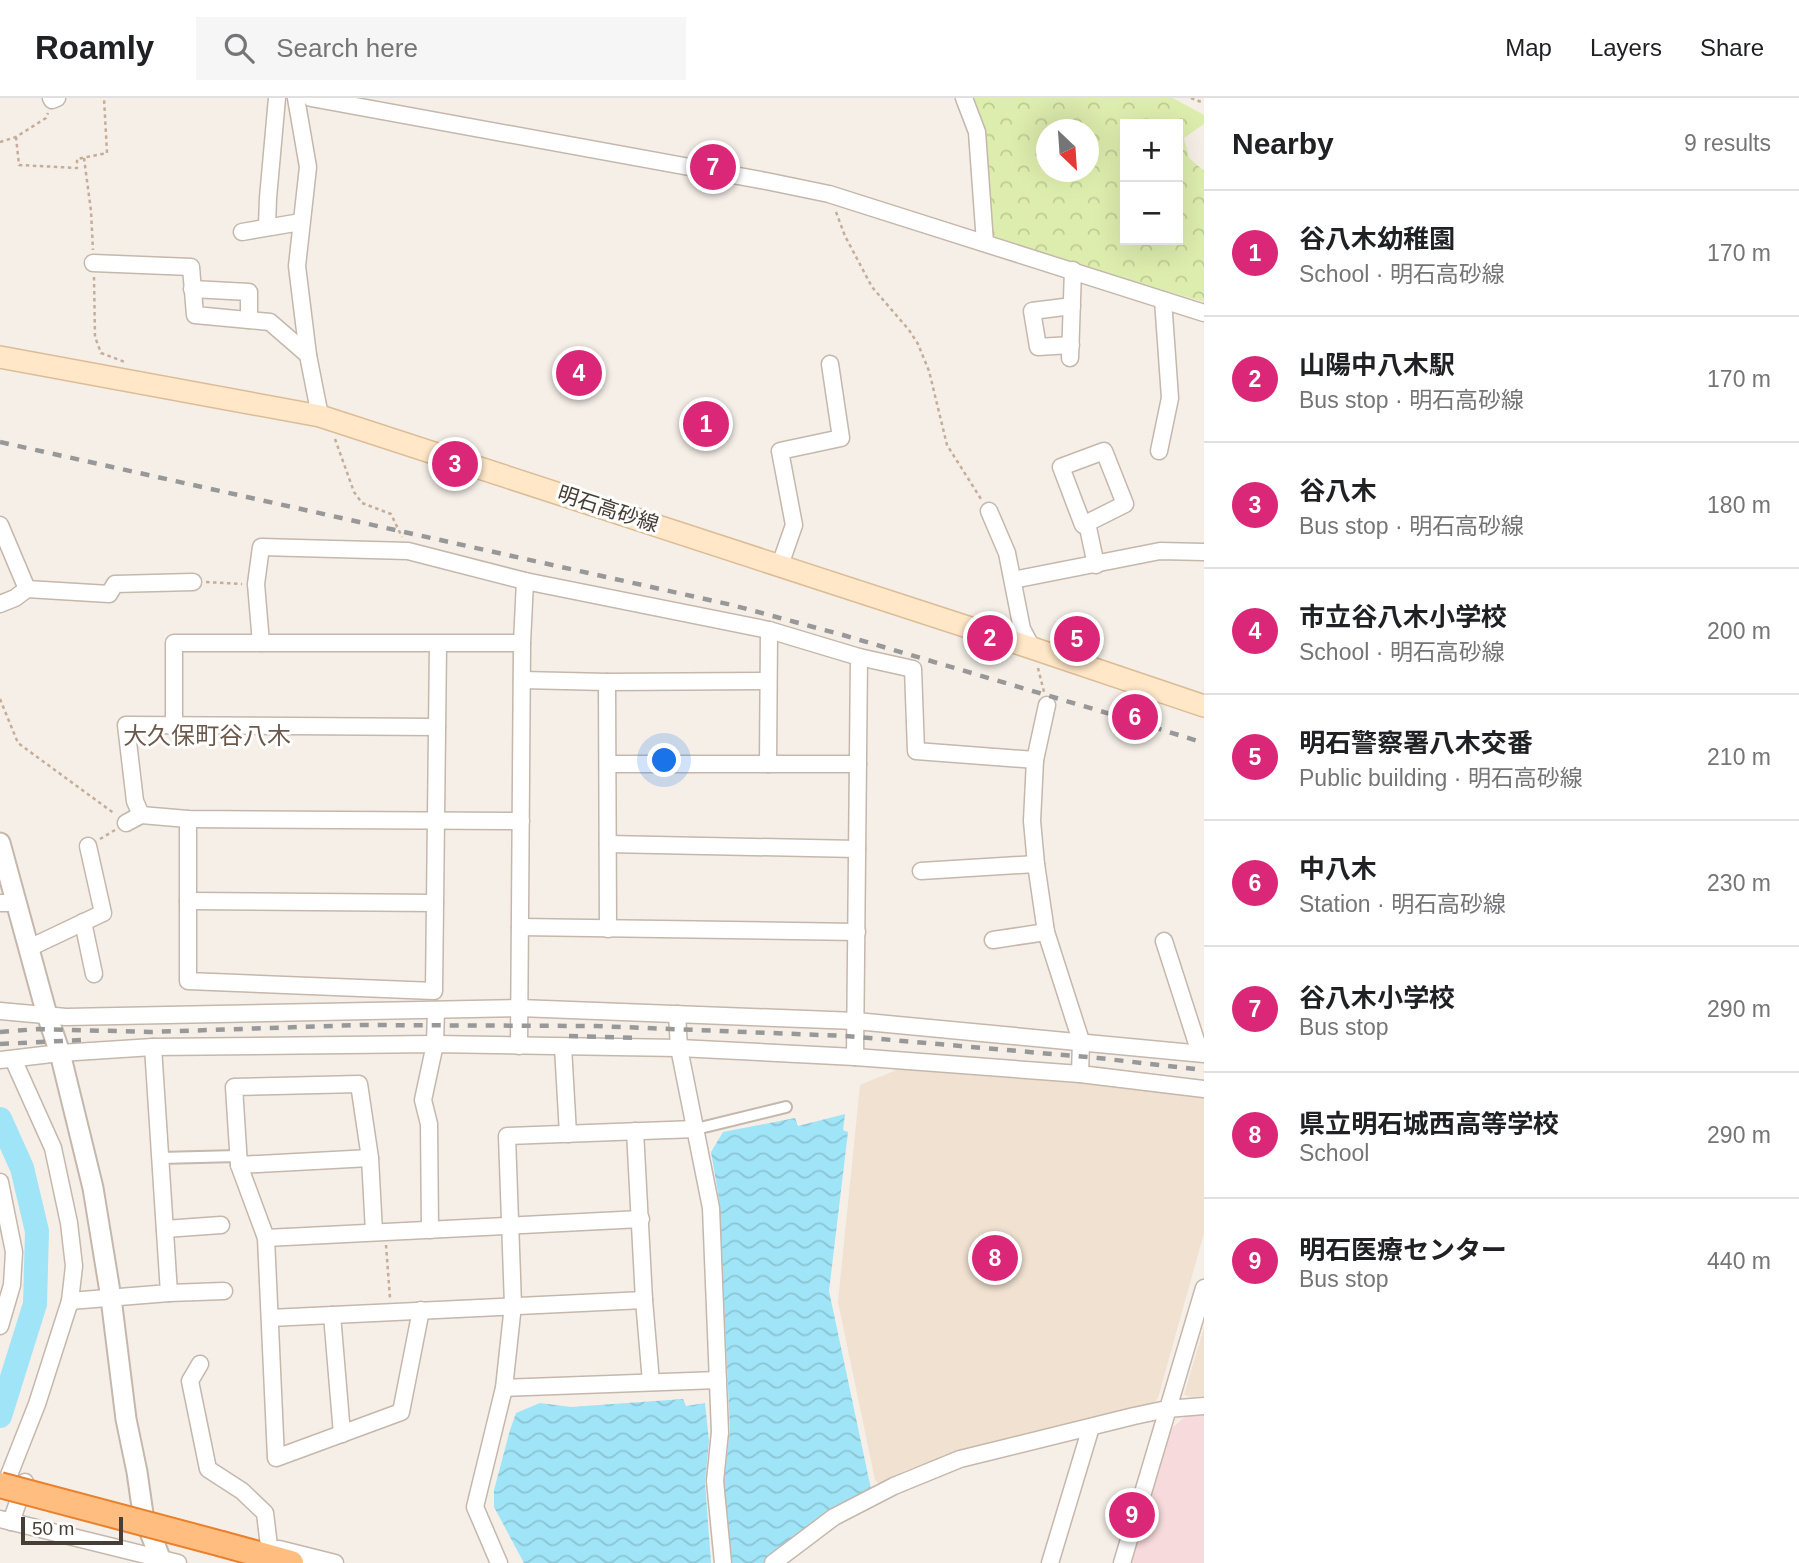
<!DOCTYPE html>
<html lang="en">
<head>
<meta charset="utf-8">
<style>
  body { margin:0; font-family:Arial,"Noto Sans JP",sans-serif; background:#f6f6f6; color:#202124 }
  .controls { position:absolute; right:21px; top:21px; display:grid; overflow:hidden; border-radius:0px; box-shadow:0 7px 28px #0002 }
  .controls button { width:63px; height:63px; display:grid; place-items:center; padding:0; border:0; border-bottom:2px solid #e0e0e0; background:#fff; color:#202124; font:35px sans-serif }
  .compass { position:absolute; left:1036px; top:21px; width:63px; height:63px; border-radius:50%; background:#fff; box-shadow:0 7px 28px #0002; rotate:155deg }
  .scale { position:absolute; left:21px; bottom:18px; width:102px; box-sizing:border-box; padding-left:7px; border:4px solid #493e36; border-top:0; font-size:19px; line-height:24px; white-space:nowrap; color:#493e36; -webkit-text-stroke:5px #fff; paint-order:stroke }
  .you { position:absolute; left:665px; top:663px; width:24px; height:24px; margin:-18px; border:5px solid #fff; border-radius:50%; background:#1a73e8; box-shadow:0 0 0 10px #1a73e833 }
  .badge { display:grid; place-items:center; width:46px; height:46px; border-radius:50%; background:#db2777; color:#fff; font-size:23px; font-weight:700 }
  .pin { position:absolute; translate:-50% -50%; border:4px solid #fff; box-shadow:0 2px 7px #0006 }
  .list { margin:0; padding:0; list-style:none }
  h2 { display:flex; justify-content:space-between; align-items:center; height:91px; margin:0; padding:0 28px; font-size:30px }
  h2 small { font-size:23px; font-weight:400; color:#757577 }
  .list li { display:grid; grid-template-columns:46px 1fr auto; gap:21px; align-items:center; box-sizing:border-box; height:126px; padding:0 28px; border-top:2px solid #e0e0e0 }
  .list b { display:block; font-size:26px; white-space:nowrap }
  .list p { margin:0; font-size:23px; white-space:nowrap; color:#757577 }
  .list em { font-size:23px; font-style:normal; color:#757577 }
  .icon { flex:none; width:38px; height:38px; fill:none; stroke:currentColor; stroke-width:2; stroke-linecap:round; stroke-linejoin:round }
  .map { position:relative; flex:none; width:1204px; height:1465px; overflow:hidden }
  header { display:flex; align-items:center; gap:42px; box-sizing:border-box; height:98px; padding:0 35px; background:#fff; border-bottom:2px solid #e0e0e0 }
  header strong { font-size:33px }
  nav { display:flex; gap:38px; margin-inline-start:auto; font-size:24px }
  .search { width:490px; height:63px; background:#f6f6f6; display:flex; align-items:center; gap:18px; box-sizing:border-box; padding:0 24px; border-radius:0px; color:#757577; font-size:26px }
  main { display:flex }
  aside { flex:1; background:#fff }
  .map>svg:first-child { display:block }
</style>
</head>
<body>
<header>
<strong>Roamly</strong>
<div class="search"><svg class="icon" aria-label="search" viewBox="0 0 24 24"><circle cx="10" cy="10" r="6"/><path d="M15 15l6 6"/></svg>Search here</div>
<nav><a>Map</a><a>Layers</a><a>Share</a></nav>
</header>
<main>
<div class="map">
<svg width="1204" height="1465" viewBox="0 0 1204 1465">
  <defs>
    <pattern id="forest-crowns" width="20" height="18" patternUnits="userSpaceOnUse" patternTransform="scale(1.75)"><rect width="20" height="18" fill="#ddedad"/><path d="M2 6a3 3 0 1 1 6 0M12 15a3 3 0 1 1 6 0" fill="none" stroke="#bfcc95"/></pattern>
    <pattern id="water-waves" width="16" height="10" patternUnits="userSpaceOnUse" patternTransform="scale(1.75)"><rect width="16" height="10" fill="#a0e4f7"/><path d="M0 5q4-4 8 0t8 0" fill="none" stroke="#8bc5d4"/></pattern>
  </defs>
  <rect width="100%" height="100%" fill="#f5efe8"/>
  <!-- education -->
  <g fill="#f0e1d1">
    <path d="M899,971L1138,990L1204,998V1135L1158,1300L1150,1310L994,1343L906,1372L879,1386L875,1382L838,1204L860,987Z"/>
    <path d="M1204,1229V1298L1192,1299L1184,1297Z"/>
  </g>
  <!-- medical -->
  <path fill="#f7dbdc" d="M1204,1317V1465H1131L1172,1330L1186,1318Z"/>
  <!-- forest -->
  <path fill="url(#forest-crowns)" fill-rule="evenodd" d="M969,0H1173L1204,17V26L1184,40L1189,60L1204,73V204L989,141ZM1125,26H1178V142H1125ZM1046,32H1088V74H1046Z"/>
  <!-- water -->
  <g fill="url(#water-waves)">
    <path d="M845,1016L843,1032L848,1034L829,1193L871,1391L830,1413L763,1465H729L724,1383L730,1332L719,1101L711,1054L723,1034L795,1020L798,1028Z"/>
    <path d="M683,1301L686,1308L705,1305L709,1343L705,1384L711,1465H524L494,1409V1392L510,1332L516,1315L540,1305L571,1309Z"/>
  </g>
  <g fill="none" stroke-linecap="round" stroke-linejoin="round">
    <!-- river -->
    <path stroke="#a0e4f7" stroke-width="24" d="M0,1021L22,1070L37,1133L35,1206L0,1318"/>
    <!-- pedestrian casing -->
    <g stroke="#c5b7ac" stroke-width="14">
      <g id="pedestrian">
        <path d="M696,1031L786,1009"/>
        <path d="M160,1060L238,1058"/>
      </g>
    </g>
    <!-- minor casing -->
    <g stroke="#c5b7ac" stroke-width="19">
      <g id="minor">
        <path d="M51,0L52,2L57,0"/>
        <path d="M296,0L308,69L297,168L308,257L320,318"/>
        <path d="M311,0L766,83L829,96L1204,215"/>
        <path d="M964,0L977,34L985,145"/>
        <path d="M267,128L268,100L277,0"/>
        <path d="M242,134L301,124"/>
        <path d="M93,165L191,169L195,217L270,224L308,257"/>
        <path d="M192,191L249,194V222"/>
        <path d="M1071,247L1038,249L1032,213L1072,208"/>
        <path d="M1070,260L1073,172"/>
        <path d="M1159,353L1170,300L1163,202"/>
        <path d="M989,413L1007,455L1022,531L1032,550"/>
        <path d="M1087,425L1125,406L1104,353L1061,369L1083,427L1087,425L1096,467"/>
        <path d="M0,427L27,491"/>
        <path d="M780,467L794,427L780,353L841,340L830,266"/>
        <path d="M1013,482L1160,453L1204,454"/>
        <path d="M0,506L15,500L27,491L109,496L115,486L193,484"/>
        <path d="M261,545L256,486L261,449L408,453L525,483L769,532L859,559L913,571L916,653L1035,662"/>
        <path d="M522,582L607,584L768,583"/>
        <path d="M607,584L608,831"/>
        <path d="M1047,607L1035,662L1032,723L1036,766L1046,834L1081,943L1080,976"/>
        <path d="M174,627V545H522"/>
        <path d="M608,666H858"/>
        <path d="M768,666L769,532"/>
        <path d="M141,717L135,703L126,627L437,629"/>
        <path d="M188,721V883L434,893L438,546"/>
        <path d="M126,725L141,717L188,721L521,723"/>
        <path d="M608,746L857,751"/>
        <path d="M921,773L1036,766"/>
        <path d="M188,803L435,805"/>
        <path d="M0,805H16"/>
        <path d="M83,824L94,876"/>
        <path d="M520,829L857,834"/>
        <path d="M993,842L1046,834"/>
        <path d="M1164,843L1200,955"/>
        <path d="M29,850L103,815L88,748"/>
        <path d="M0,913L66,919L519,910L856,923L1204,956"/>
        <path d="M677,916L679,950L711,1110L720,1334L715,1383L723,1465"/>
        <path d="M519,948L522,545L525,483"/>
        <path d="M563,949L568,1036"/>
        <path d="M855,959L859,559"/>
        <path d="M0,962L60,955L153,949L435,946L679,950L855,959L1080,976L1204,991"/>
        <path d="M635,1033L644,1202L651,1284"/>
        <path d="M239,1067L370,1060"/>
        <path d="M0,1084L14,1154L12,1187L0,1228"/>
        <path d="M165,1131L221,1127"/>
        <path d="M430,1132L429,1026L423,1002L435,946L436,912"/>
        <path d="M374,1134L370,1060L359,986L234,989L239,1067L266,1140L276,1360L401,1314L421,1212"/>
        <path d="M266,1140L641,1121"/>
        <path d="M169,1195L224,1193"/>
        <path d="M70,1203L169,1195L153,949"/>
        <path d="M332,1217L342,1336"/>
        <path d="M270,1220L644,1202"/>
        <path d="M200,1266L190,1283L208,1371L242,1393L265,1415L269,1448"/>
        <path d="M504,1290L718,1282"/>
        <path d="M9,1377L37,1306L70,1203L74,1168L69,1125L53,1050L13,961"/>
        <path d="M0,1421L178,1465"/>
        <path d="M11,1424L25,1384"/>
        <path d="M279,1451L335,1465"/>
        <path d="M499,1465L475,1409L504,1290L513,1207L507,1038L696,1031"/>
        <path d="M773,1465L834,1419L894,1388L960,1361L1134,1318L1167,1311L1204,1308"/>
        <path d="M1050,1465L1091,1329"/>
        <path d="M1122,1465L1204,1190"/>
      </g>
    </g>
    <!-- tertiary casing -->
    <g stroke="#c5b7ac" stroke-width="23">
      <path id="tertiary" d="M0,745L47,917L60,955L93,1090L111,1200L126,1321L137,1374L143,1416L162,1465"/>
    </g>
    <!-- secondary casing -->
    <g stroke="#dcbc96" stroke-width="24">
      <path id="secondary" d="M0,259L320,318L1032,550L1204,608"/>
    </g>
    <!-- trunk casing -->
    <g stroke="#eb802c" stroke-width="28">
      <path id="trunk" d="M222,1446L291,1465"/>
    </g>
    <!-- path -->
    <g stroke="#c5ad99" stroke-width="2.5" stroke-dasharray="3.5 3.5" stroke-linecap="butt">
      <path d="M1191,0L1204,5"/>
      <path d="M16,39L19,67L77,70V61L107,55L104,0"/>
      <path d="M0,44L16,39L46,20L48,15"/>
      <path d="M84,60L91,113L93,152"/>
      <path d="M836,114L845,138L872,189L909,232L918,246L929,273L947,347L981,401"/>
      <path d="M94,179L95,239L101,255L125,264"/>
      <path d="M335,341L354,394L362,405L391,416L402,439"/>
      <path d="M206,484L242,486"/>
      <path d="M1038,570L1044,594"/>
      <path d="M0,601L18,645L115,716"/>
      <path d="M100,741L115,732"/>
      <path d="M386,1147L390,1200"/>
    </g>
    <!-- pedestrian -->
    <use href="#pedestrian" stroke="#fff" stroke-width="10"/>
    <!-- minor -->
    <use href="#minor" stroke="#fff" stroke-width="16"/>
    <!-- tertiary -->
    <use href="#tertiary" stroke="#fff" stroke-width="19"/>
    <!-- secondary -->
    <use href="#secondary" stroke="#ffe7c8" stroke-width="21"/>
    <!-- trunk -->
    <use href="#trunk" stroke="#ffbe80" stroke-width="24"/>
    <!-- rail -->
    <g stroke="#989898" stroke-width="4.5" stroke-dasharray="9 9" stroke-linecap="butt">
      <path d="M0,344L732,507L843,537L1134,623L1204,645"/>
      <path d="M0,934L38,931L150,934L360,927L596,928L846,938L1098,960L1204,972"/>
      <path d="M569,938L639,940"/>
      <path d="M0,946L82,942"/>
    </g>
    <!-- trunk-bridge casing -->
    <g stroke="#eb802c" stroke-width="28" stroke-linecap="butt">
      <path id="trunk-bridge" d="M0,1387L222,1446"/>
    </g>
    <!-- trunk-bridge -->
    <use href="#trunk-bridge" stroke="#ffbe80" stroke-width="24"/>
  </g>
  <g text-anchor="middle" stroke-width="6" stroke-linejoin="round" paint-order="stroke">
    <!-- street labels -->
    <g font-size="21" fill="#493e36" stroke="#fff">
      <text transform="translate(608 411) rotate(18)" y="7">明石高砂線</text>
    </g>
    <!-- quarter labels -->
    <g font-size="24" fill="#6d594c" stroke="#fff">
      <text x="207" y="646">大久保町谷八木</text>
    </g>
  </g>
</svg>
<div class="controls">
<button>+</button>
<button>−</button>
</div>
<svg class="compass" viewBox="-18 -18 36 36"><path d="M0-13l5 13h-10z" fill="#e53935"/><path d="M0 13l5-13h-10z" fill="#757577"/></svg>
<div class="scale">50 m</div>
<div class="you"></div>
<div class="pin badge" style="left:706px;top:326px">1</div>
<div class="pin badge" style="left:990px;top:540px">2</div>
<div class="pin badge" style="left:455px;top:366px">3</div>
<div class="pin badge" style="left:579px;top:275px">4</div>
<div class="pin badge" style="left:1077px;top:541px">5</div>
<div class="pin badge" style="left:1135px;top:619px">6</div>
<div class="pin badge" style="left:713px;top:69px">7</div>
<div class="pin badge" style="left:995px;top:1160px">8</div>
<div class="pin badge" style="left:1132px;top:1417px">9</div>
</div>
<aside>
<h2>Nearby<small>9 results</small></h2>
<ul class="list">
<li><span class="badge">1</span><div><b>谷八木幼稚園</b><p>School · 明石高砂線</p></div><em>170 m</em></li>
<li><span class="badge">2</span><div><b>山陽中八木駅</b><p>Bus stop · 明石高砂線</p></div><em>170 m</em></li>
<li><span class="badge">3</span><div><b>谷八木</b><p>Bus stop · 明石高砂線</p></div><em>180 m</em></li>
<li><span class="badge">4</span><div><b>市立谷八木小学校</b><p>School · 明石高砂線</p></div><em>200 m</em></li>
<li><span class="badge">5</span><div><b>明石警察署八木交番</b><p>Public building · 明石高砂線</p></div><em>210 m</em></li>
<li><span class="badge">6</span><div><b>中八木</b><p>Station · 明石高砂線</p></div><em>230 m</em></li>
<li><span class="badge">7</span><div><b>谷八木小学校</b><p>Bus stop</p></div><em>290 m</em></li>
<li><span class="badge">8</span><div><b>県立明石城西高等学校</b><p>School</p></div><em>290 m</em></li>
<li><span class="badge">9</span><div><b>明石医療センター</b><p>Bus stop</p></div><em>440 m</em></li>
</ul>
</aside>
</main>
</body>
</html>
